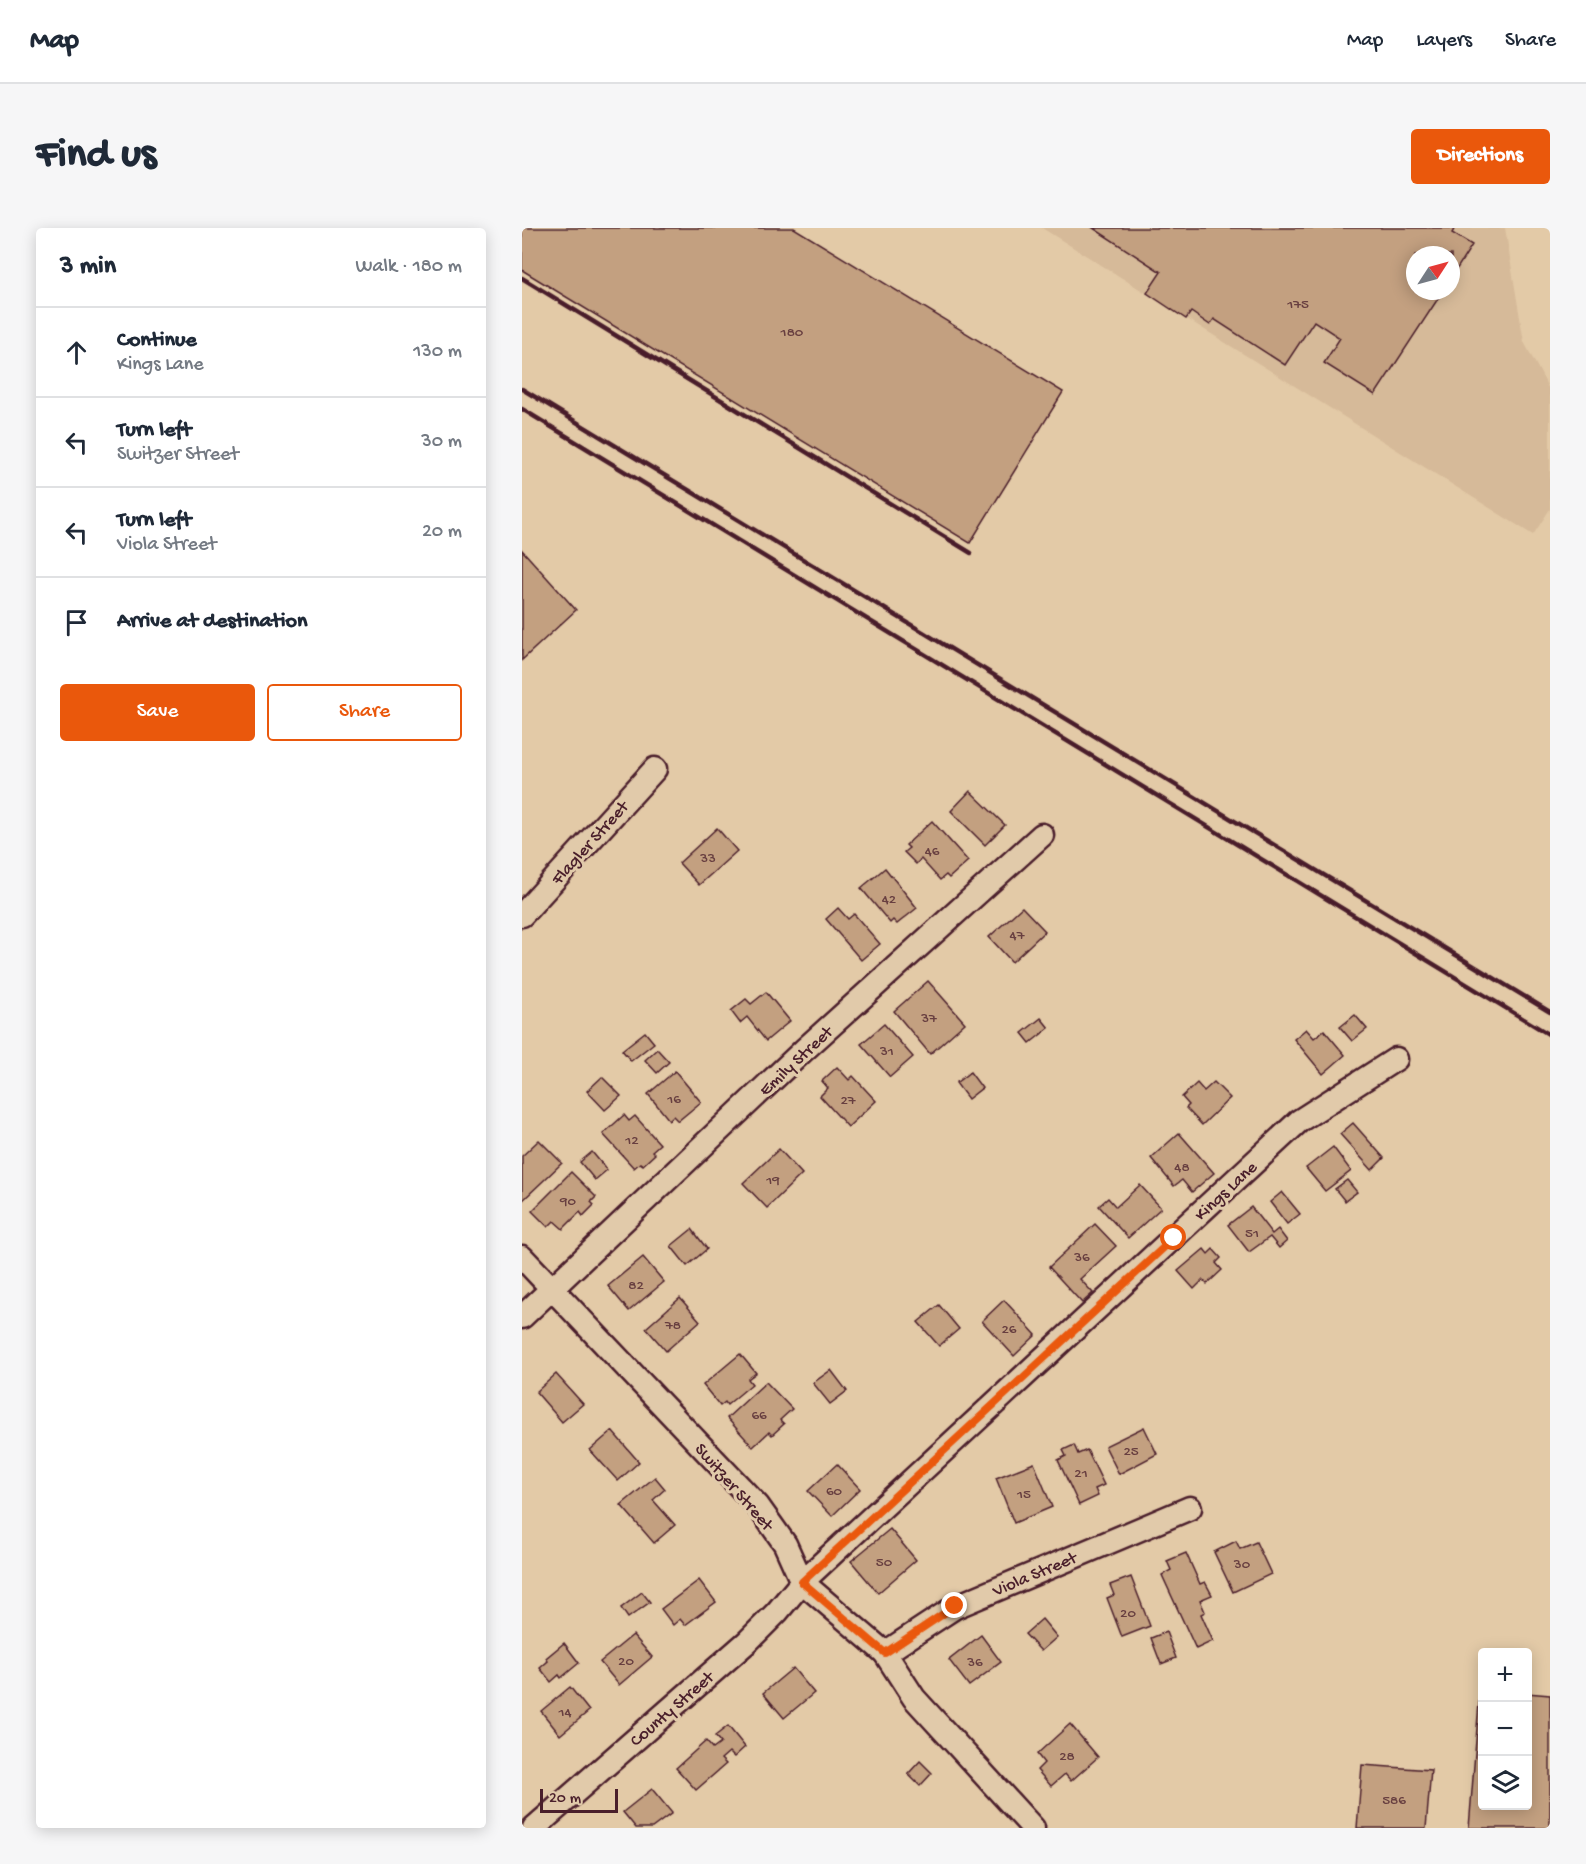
<!DOCTYPE html>
<html lang="en">
<head>
<meta charset="utf-8">
<style>
  body { margin:0; font-family:"Gochi Hand",sans-serif; background:#f6f6f7; color:#1f2937 }
  .controls { position:absolute; right:18px; bottom:18px; display:grid; overflow:hidden; border-radius:6px; box-shadow:0 3px 15px #0003 }
  .controls button { width:54px; height:54px; display:grid; place-items:center; padding:0; border:0; border-bottom:2px solid #e0e1e3; background:#fff; color:#1f2937; font:30px sans-serif }
  .compass { position:absolute; left:884px; top:18px; width:54px; height:54px; border-radius:50%; background:#fff; box-shadow:0 3px 15px #0003; rotate:54deg }
  .scale { position:absolute; left:18px; bottom:15px; width:78px; box-sizing:border-box; padding-left:6px; border:3px solid #4a1f2b; border-top:0; font-size:16px; line-height:21px; white-space:nowrap; color:#4a1f2b; -webkit-text-stroke:4px #e1caaa; paint-order:stroke }
  .stop { position:absolute; width:18px; height:18px; margin:-14px; border:4px solid #ea580c; border-radius:50%; background:#fff }
  .stop.end { background:#ea580c; border-color:#fff; box-shadow:0 2px 6px #0008 }
  .list { margin:0; padding:0; list-style:none }
  h2 { display:flex; justify-content:space-between; align-items:center; height:78px; margin:0; padding:0 24px; font-size:26px }
  h2 small { font-size:20px; font-weight:400; color:#747a83 }
  .list li { display:grid; grid-template-columns:39px 1fr auto; gap:18px; align-items:center; box-sizing:border-box; height:90px; padding:0 24px; border-top:2px solid #e0e1e3 }
  .list b { display:block; font-size:22px; white-space:nowrap }
  .list p { margin:0; font-size:20px; white-space:nowrap; color:#747a83 }
  .list em { font-size:20px; font-style:normal; color:#747a83 }
  .actions { display:flex; gap:12px; padding:18px 24px }
  .actions a { flex:1; padding:14px 0; border:2px solid #ea580c; border-radius:6px; text-align:center; font-size:21px; color:#ea580c }
  .actions .main { background:#ea580c; color:#fff }
  .icon { flex:none; width:33px; height:33px; fill:none; stroke:currentColor; stroke-width:2; stroke-linecap:round; stroke-linejoin:round }
  .map { position:relative; flex:none; width:1028px; height:1600px; overflow:hidden; border-radius:6px }
  header { display:flex; align-items:center; gap:36px; box-sizing:border-box; height:84px; padding:0 30px; background:#fff; border-bottom:2px solid #e0e1e3 }
  header strong { font-size:28px }
  nav { display:flex; gap:33px; margin-inline-start:auto; font-size:21px }
  .intro { display:flex; align-items:center; justify-content:space-between; box-sizing:border-box; height:144px; padding:0 36px }
  h1 { margin:0; font-size:42px }
  .button { padding:15px 27px; border-radius:6px; background:#ea580c; color:#fff; font-size:21px; font-weight:700 }
  main { display:flex; gap:36px; padding:0 36px }
  aside { flex:1; background:#fff; border-radius:6px; box-shadow:0 3px 15px #0003 }
  .map>svg:first-child { display:block }
</style>
</head>
<body>
<header>
<strong>Map</strong>
<nav><a>Map</a><a>Layers</a><a>Share</a></nav>
</header>
<div class="intro"><h1>Find us</h1><a class="button">Directions</a></div>
<main>
<aside>
<h2>3 min<small>Walk · 180 m</small></h2>
<ul class="list">
<li><svg class="icon" aria-label="ahead" viewBox="0 0 24 24"><path d="M12 20V5M6 11l6-6 6 6"/></svg><div><b>Continue</b><p>Kings Lane</p></div><em>130 m</em></li>
<li><svg class="icon" aria-label="left" viewBox="0 0 24 24"><path d="M17 20v-9H6M10 6l-5 5 5 5"/></svg><div><b>Turn left</b><p>Switzer Street</p></div><em>30 m</em></li>
<li><svg class="icon" aria-label="left" viewBox="0 0 24 24"><path d="M17 20v-9H6M10 6l-5 5 5 5"/></svg><div><b>Turn left</b><p>Viola Street</p></div><em>20 m</em></li>
<li><svg class="icon" aria-label="arrive" viewBox="0 0 24 24"><path d="M6 21V4h12l-3 4 3 4H6"/></svg><div><b>Arrive at destination</b></div></li>
</ul>
<div class="actions"><a class="main">Save</a><a>Share</a></div>
</aside>
<div class="map">
<svg width="1028" height="1600" viewBox="0 0 1028 1600">
  <rect width="100%" height="100%" fill="#e3caa7"/>
  <filter id="ink" filterUnits="userSpaceOnUse"><feTurbulence type="fractalNoise" baseFrequency=".0167" numOctaves="2"/><feDisplacementMap in="SourceGraphic" scale="12" xChannelSelector="R" yChannelSelector="G"/><feConvolveMatrix kernelMatrix="1 2 1 2 8 2 1 2 1" color-interpolation-filters="sRGB"/></filter>
  <g filter="url(#ink)">
    <!-- built -->
    <path fill="#d6ba99" fill-rule="evenodd" d="M520,0H983L1002,114L1028,163V281L1011,307ZM893,27H929V63H893Z"/>
    <!-- building -->
    <g fill="#c3a080" stroke="#4a1f2b" stroke-width="1.5">
      <path d="M0,0H272L541,164L448,315L0,42Z"/>
      <path d="M571,0H933L930,5L950,17L929,50V27H893V63H921L853,167L802,135L818,110L792,93L763,137L692,91L688,97L669,84L664,91L625,65L639,44Z"/>
      <path d="M0,322L54,382L0,432Z"/>
      <path d="M448,563L483,597L463,617L429,583Z"/>
      <path d="M410,593L446,633L427,650L424,647L418,652L399,631L394,636L382,624L387,620L384,617Z"/>
      <path d="M195,600L215,623L177,657L157,635Z"/>
      <path d="M363,640L395,680L375,696L371,692L368,695L339,660Z"/>
      <path d="M500,679L523,703L490,734L467,709Z"/>
      <path d="M316,680L326,691L332,686L358,716L339,732L304,691Z"/>
      <path d="M406,753L443,795L408,826L372,783Z"/>
      <path d="M244,764L268,793L244,813L225,789L218,795L209,783L224,771L229,776Z"/>
      <path d="M833,787L845,801L830,813L818,799Z"/>
      <path d="M519,790L527,800L508,815L500,805Z"/>
      <path d="M362,796L391,829L368,849L339,816Z"/>
      <path d="M784,801L792,810L802,802L823,827L801,846L772,811Z"/>
      <path d="M123,804L132,815L109,833L100,822Z"/>
      <path d="M135,821L147,834L135,845L123,832Z"/>
      <path d="M315,839L327,852L331,848L354,873L326,899L298,868L306,860L300,853Z"/>
      <path d="M153,843L179,874L156,893L151,888L147,892L126,866Z"/>
      <path d="M448,844L460,860L446,871L434,855Z"/>
      <path d="M80,849L99,868L83,882L65,863Z"/>
      <path d="M692,854L708,870L680,897L664,880L667,877L660,869L675,855L682,863Z"/>
      <path d="M102,887L107,893L113,888L138,916L130,923L133,926L121,937L118,935L112,940L81,906Z"/>
      <path d="M831,895L862,930L850,942L818,906Z"/>
      <path d="M657,905L692,945L670,964L660,952L652,958L629,930Z"/>
      <path d="M17,912L40,935L0,973V928Z"/>
      <path d="M811,919L829,943L803,963L784,940Z"/>
      <path d="M257,921L280,946L245,980L221,955Z"/>
      <path d="M70,924L85,942L73,952L58,934Z"/>
      <path d="M49,944L74,969L69,974L72,977L61,988L58,984L41,1001L32,993L26,999L10,983Z"/>
      <path d="M825,952L835,964L823,973L813,961Z"/>
      <path d="M618,957L639,980L606,1010L577,978L586,970L594,979Z"/>
      <path d="M760,964L778,986L765,996L748,974Z"/>
      <path d="M729,979L750,1006L756,1001L765,1013L757,1020L748,1009L727,1024L706,997Z"/>
      <path d="M573,996L594,1018L558,1051L571,1065L560,1075L527,1039Z"/>
      <path d="M170,1001L185,1021L165,1038L149,1018Z"/>
      <path d="M682,1021L686,1026L691,1021L699,1030L694,1035L700,1042L685,1056L681,1052L672,1061L656,1043Z"/>
      <path d="M121,1029L142,1054L107,1083L86,1058Z"/>
      <path d="M158,1070L178,1093L144,1123L124,1100Z"/>
      <path d="M482,1072L514,1107L492,1128L460,1093Z"/>
      <path d="M417,1077L437,1101L417,1118L396,1094Z"/>
      <path d="M218,1126L234,1145L226,1151L230,1156L205,1177L203,1174L198,1178L181,1157Z"/>
      <path d="M309,1142L325,1163L308,1176L291,1155Z"/>
      <path d="M34,1146L61,1176L40,1194L14,1164Z"/>
      <path d="M244,1154L270,1181L258,1192L262,1196L250,1207L247,1204L231,1219L205,1190Z"/>
      <path d="M622,1199L635,1226L597,1246L583,1218Z"/>
      <path d="M90,1203L117,1234L96,1253L68,1222Z"/>
      <path d="M552,1217L556,1226L565,1222L582,1257L573,1261L576,1268L557,1277L536,1232L544,1228L541,1222Z"/>
      <path d="M512,1235L530,1279L492,1295L474,1250Z"/>
      <path d="M315,1236L338,1261L310,1288L286,1263Z"/>
      <path d="M133,1249L143,1261L131,1272L153,1297L132,1315L99,1277Z"/>
      <path d="M368,1301L394,1332L356,1365L329,1333Z"/>
      <path d="M714,1313L718,1321L734,1314L749,1346L711,1364L692,1324Z"/>
      <path d="M664,1325L678,1356L683,1354L690,1367L678,1372L683,1384L679,1386L691,1413L674,1421L640,1347L649,1342L645,1333Z"/>
      <path d="M609,1349L628,1398L600,1409L585,1370L592,1367L588,1357Z"/>
      <path d="M177,1352L194,1374L163,1397L158,1391L151,1397L139,1381Z"/>
      <path d="M120,1364L128,1374L106,1390L99,1380Z"/>
      <path d="M520,1391L535,1409L519,1423L503,1406Z"/>
      <path d="M644,1404L654,1430L639,1436L629,1410Z"/>
      <path d="M111,1407L130,1429L97,1457L78,1434Z"/>
      <path d="M459,1407L479,1434L447,1458L427,1432Z"/>
      <path d="M42,1415L57,1435L39,1450L37,1447L29,1454L18,1440L26,1433L24,1430Z"/>
      <path d="M271,1440L292,1465L262,1490L241,1465Z"/>
      <path d="M48,1459L67,1483L38,1507L19,1483Z"/>
      <path d="M958,1462H960V1578H1005V1465L1028,1467V1600H947Z"/>
      <path d="M548,1496L576,1529L549,1553L543,1546L529,1558L515,1542L522,1535L515,1526Z"/>
      <path d="M206,1498L223,1519L212,1529L207,1524L199,1531L204,1536L174,1562L154,1540L184,1513L191,1521L199,1515L193,1508Z"/>
      <path d="M398,1533L410,1545L398,1558L386,1546Z"/>
      <path d="M840,1537L909,1542L904,1600H835Z"/>
      <path d="M130,1561L150,1585L130,1600H114L101,1584Z"/>
    </g>
    <g fill="none" stroke-linecap="round" stroke-linejoin="round">
      <!-- minor casing -->
      <g stroke="#4a1f2b" stroke-width="27">
        <g id="minor">
          <path d="M0,687L133,541"/>
          <path d="M0,1029L236,1278L263,1316L280,1354L363,1425L392,1470L511,1600"/>
          <path d="M0,1089L282,822L520,607"/>
          <path d="M363,1425L433,1379L668,1280"/>
          <path d="M12,1600L225,1414L255,1384L280,1354L777,893L874,831"/>
        </g>
      </g>
      <!-- minor -->
      <use href="#minor" stroke="#e1caaa" stroke-width="22"/>
      <!-- rail -->
      <g stroke="#4a1f2b" stroke-width="4.5">
        <path d="M0,50L449,325"/>
        <path d="M0,161L1028,784"/>
        <path d="M0,181L1028,807"/>
      </g>
    </g>
  </g>
  <g fill="none" stroke-linecap="round" stroke-linejoin="round" filter="url(#ink)">
    <!-- route -->
    <path stroke="#ea580c" stroke-width="8" d="M433,1378L363,1425L280,1354L652,1010"/>
  </g>
  <g text-anchor="middle" stroke-width="6" stroke-linejoin="round" paint-order="stroke">
    <!-- number labels -->
    <g font-size="15" fill="#683f40">
      <text x="776" y="80">175</text>
      <text x="270" y="108">180</text>
      <text x="410" y="627">46</text>
      <text x="186" y="634">33</text>
      <text x="367" y="675">42</text>
      <text x="495" y="711">47</text>
      <text x="407" y="794">37</text>
      <text x="365" y="827">31</text>
      <text x="152" y="875">16</text>
      <text x="326" y="876">27</text>
      <text x="110" y="916">12</text>
      <text x="660" y="943">48</text>
      <text x="251" y="956">19</text>
      <text x="46" y="977">90</text>
      <text x="730" y="1009">51</text>
      <text x="560" y="1033">36</text>
      <text x="114" y="1061">82</text>
      <text x="151" y="1101">78</text>
      <text x="487" y="1105">26</text>
      <text x="237" y="1191">66</text>
      <text x="609" y="1227">25</text>
      <text x="559" y="1249">21</text>
      <text x="312" y="1267">60</text>
      <text x="502" y="1270">15</text>
      <text x="362" y="1338">50</text>
      <text x="720" y="1340">30</text>
      <text x="606" y="1389">20</text>
      <text x="104" y="1437">20</text>
      <text x="453" y="1438">36</text>
      <text x="43" y="1488">14</text>
      <text x="545" y="1532">28</text>
      <text x="872" y="1576">586</text>
    </g>
    <!-- street labels -->
    <g font-size="18" fill="#4a1f2b" stroke="#e1caaa">
      <text transform="translate(67 614) rotate(-48)" y="6">Flagler Street</text>
      <text transform="translate(273 832) rotate(-43)" y="6">Emily Street</text>
      <text transform="translate(703 962) rotate(-43)" y="6">Kings Lane</text>
      <text transform="translate(213 1258) rotate(49)" y="6">Switzer Street</text>
      <text transform="translate(512 1345) rotate(-23)" y="6">Viola Street</text>
      <text transform="translate(149 1480) rotate(-41)" y="6">County Street</text>
    </g>
  </g>
</svg>
<div class="controls">
<button>+</button>
<button>−</button>
<button><svg class="icon" aria-label="layers" viewBox="0 0 24 24"><path d="M12 4l9 5-9 5-9-5zM3 14l9 5 9-5"/></svg></button>
</div>
<svg class="compass" viewBox="-18 -18 36 36"><path d="M0-13l5 13h-10z" fill="#e53935"/><path d="M0 13l5-13h-10z" fill="#747a83"/></svg>
<div class="scale">20 m</div>
<div class="stop" style="left:652px;top:1010px"></div>
<div class="stop end" style="left:433px;top:1378px"></div>
</div>
</main>
</body>
</html>
